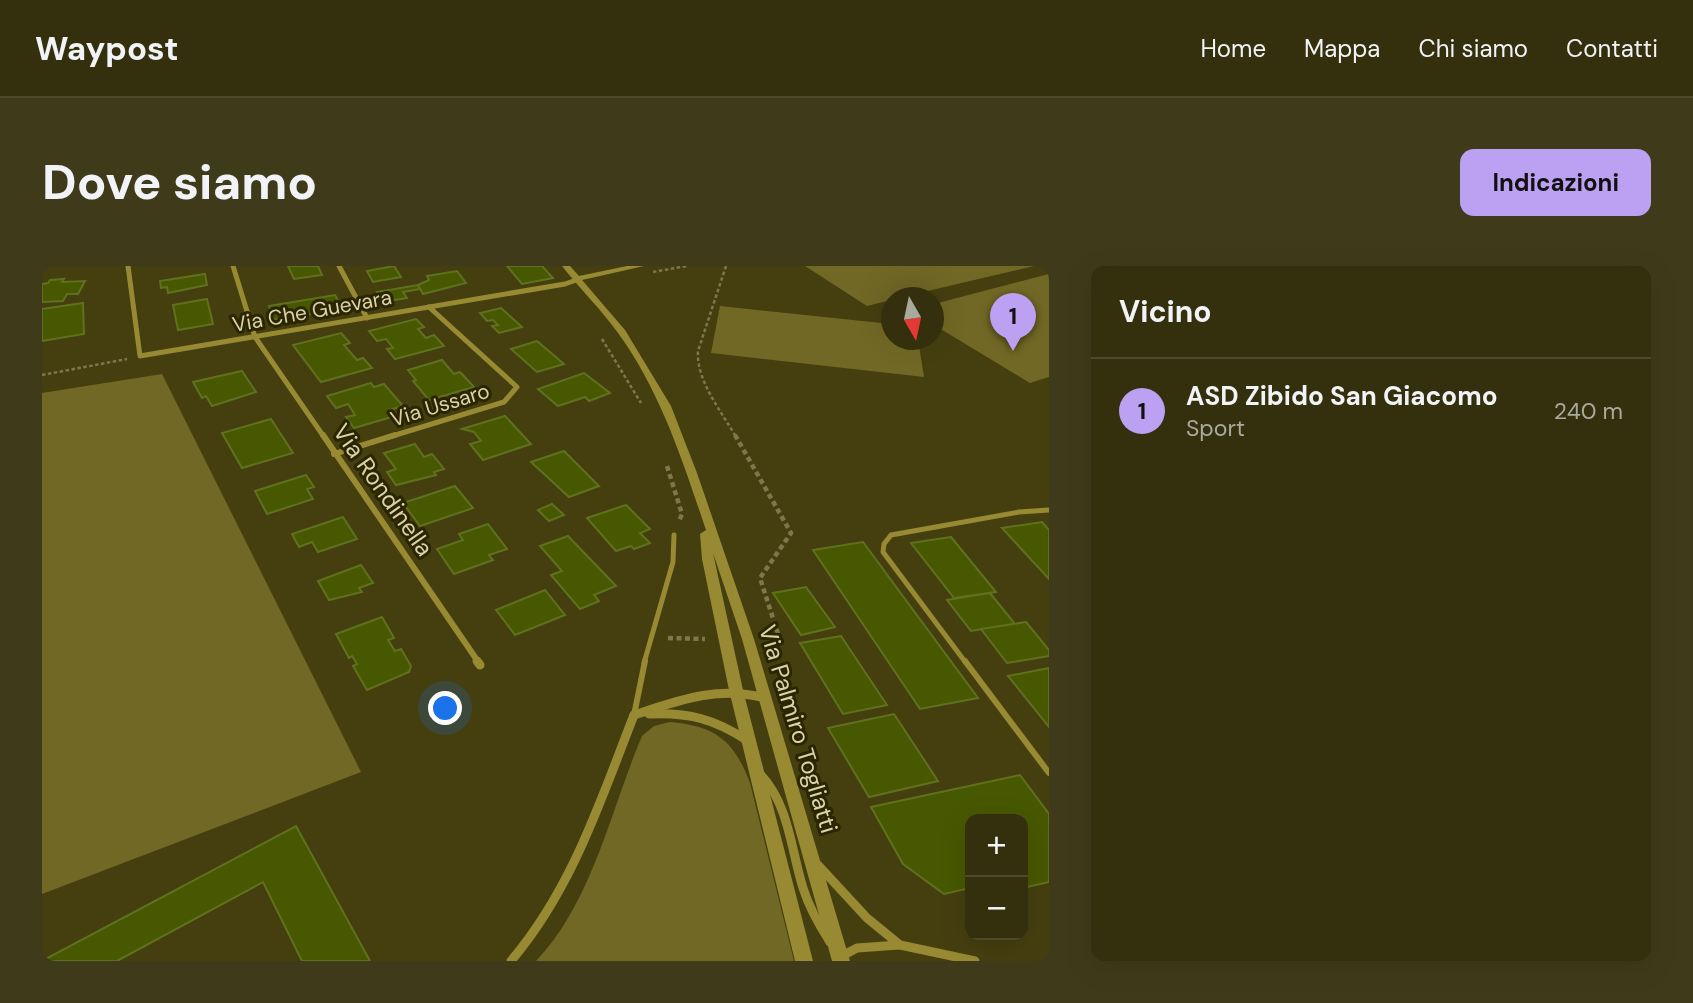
<!DOCTYPE html>
<html lang="it">
<head>
<meta charset="utf-8">
<style>
  body { margin:0; font-family:"DM Sans",sans-serif; background:#3f3b1a; color:#f1f3f6 }
  .controls { position:absolute; right:21px; bottom:21px; display:grid; overflow:hidden; border-radius:14px; box-shadow:0 7px 28px #0002 }
  .controls button { width:63px; height:63px; display:grid; place-items:center; padding:0; border:0; border-bottom:2px solid #4e4a2d; background:#342f0c; color:#f1f3f6; font:35px sans-serif }
  .compass { position:absolute; left:839px; top:21px; width:63px; height:63px; border-radius:50%; background:#342f0c; box-shadow:0 7px 28px #0002; rotate:171deg }
  .you { position:absolute; left:404px; top:443px; width:24px; height:24px; margin:-18px; border:5px solid #fff; border-radius:50%; background:#1a73e8; box-shadow:0 0 0 10px #1a73e833 }
  .badge { display:grid; place-items:center; width:46px; height:46px; border-radius:50%; background:#bca0f2; color:#111; font-size:23px; font-weight:700 }
  .pin { position:absolute; translate:-50% -58px; filter:drop-shadow(0 2px 4px #0008) }
  .pin::after { content:''; position:absolute; top:37px; width:24px; height:21px; background:inherit; clip-path:polygon(0 0,100% 0,50% 100%) }
  .list { margin:0; padding:0; list-style:none }
  h2 { display:flex; justify-content:space-between; align-items:center; height:91px; margin:0; padding:0 28px; font-size:30px }
  h2 small { font-size:23px; font-weight:400; color:#a9a99d }
  .list li { display:grid; grid-template-columns:46px 1fr auto; gap:21px; align-items:center; box-sizing:border-box; height:105px; padding:0 28px; border-top:2px solid #4e4a2d }
  .list b { display:block; font-size:26px; white-space:nowrap }
  .list p { margin:0; font-size:23px; white-space:nowrap; color:#a9a99d }
  .list em { font-size:23px; font-style:normal; color:#a9a99d }
  .map { position:relative; flex:none; width:1007px; height:695px; overflow:hidden; border-radius:14px }
  header { display:flex; align-items:center; gap:42px; box-sizing:border-box; height:98px; padding:0 35px; background:#342f0c; border-bottom:2px solid #4e4a2d }
  header strong { font-size:33px }
  nav { display:flex; gap:38px; margin-inline-start:auto; font-size:24px }
  .intro { display:flex; align-items:center; justify-content:space-between; box-sizing:border-box; height:168px; padding:0 42px }
  h1 { margin:0; font-size:49px }
  .button { padding:18px 32px; border-radius:14px; background:#bca0f2; color:#111; font-size:24px; font-weight:700 }
  main { display:flex; gap:42px; padding:0 42px }
  aside { flex:1; background:#342f0c; border-radius:14px; box-shadow:0 7px 28px #0002 }
  .map>svg:first-child { display:block }
</style>
</head>
<body>
<header>
<strong>Waypost</strong>
<nav><a>Home</a><a>Mappa</a><a>Chi siamo</a><a>Contatti</a></nav>
</header>
<div class="intro"><h1>Dove siamo</h1><a class="button">Indicazioni</a></div>
<main>
<div class="map">
<svg width="1007" height="695" viewBox="0 0 1007 695">
  <rect width="100%" height="100%" fill="#453f10"/>
  <!-- green -->
  <g fill="#726825">
    <path d="M763,0H992L860,31L850,32L849,34L825,40Z"/>
    <path d="M1007,8V111L988,117L892,59V38Z"/>
    <path d="M678,40L849,58L850,74H876L882,111L669,87Z"/>
    <path d="M120,108L319,506L0,628V127Z"/>
    <path d="M628,456C673,460 692,474 708,517L752,695H494C550,637 569,543 600,470L612,460Z"/>
  </g>
  <!-- building -->
  <g fill="#485801" stroke="#5f711e" stroke-width="2">
    <path d="M246,0H276L280,9L252,13Z"/>
    <path d="M352,0L359,11L331,16L325,5Z"/>
    <path d="M465,0H500L511,12L480,18Z"/>
    <path d="M415,5L424,17L381,28L376,19L387,14L385,10Z"/>
    <path d="M163,8L165,19L126,27L125,21L119,22L118,15Z"/>
    <path d="M22,13L20,16L43,15L36,28H25L21,35L0,36V18L6,17L8,14Z"/>
    <path d="M376,19L378,23L361,26L365,32L340,36L335,26Z"/>
    <path d="M293,29L300,42L232,54L227,40Z"/>
    <path d="M165,33L171,58L136,64L131,39Z"/>
    <path d="M41,37L42,68L0,75V43Z"/>
    <path d="M459,42L480,61L457,67L450,60L456,59L451,54L445,55L438,47Z"/>
    <path d="M374,53L382,61L376,63L384,72L392,69L402,80L353,93L345,83L351,82L344,73L335,75L327,65Z"/>
    <path d="M299,67L308,77L302,79L315,94L321,92L330,102L279,116L251,79Z"/>
    <path d="M495,75L522,98L495,106L469,83Z"/>
    <path d="M400,94L412,108L418,106L432,121L387,134L371,115L374,114L366,104Z"/>
    <path d="M200,105L214,126L170,140L164,130L160,132L151,116Z"/>
    <path d="M542,107L568,127L547,135L543,131L516,140L496,123Z"/>
    <path d="M329,117L332,121L342,118L361,140L348,144L353,150L312,162L304,151L313,149L306,138L294,142L285,130Z"/>
    <path d="M463,150L489,178L441,194L428,178L439,175L432,166L420,163Z"/>
    <path d="M229,153L251,187L200,202L180,167Z"/>
    <path d="M373,178L382,191L390,188L402,203L392,206L394,209L354,219L345,206L354,203L342,187Z"/>
    <path d="M522,185L557,220L527,231L489,196Z"/>
    <path d="M264,209L272,221L265,223L271,233L225,248L213,225Z"/>
    <path d="M413,220L431,242L378,260L361,237Z"/>
    <path d="M510,238L522,249L507,255L496,244Z"/>
    <path d="M584,239L608,263L598,267L608,277L592,283L589,280L574,285L545,252Z"/>
    <path d="M301,251L315,273L276,286L270,276L257,281L250,268Z"/>
    <path d="M1000,256L1007,264V313L960,262Z"/>
    <path d="M446,258L465,283L447,289L451,294L412,308L395,283L421,274L417,268Z"/>
    <path d="M526,270L574,320L552,329L557,335L538,343L509,309L520,305L498,280Z"/>
    <path d="M909,271L954,326L912,332L869,277Z"/>
    <path d="M821,276L936,432L878,443L771,284Z"/>
    <path d="M319,299L331,317L317,322L320,326L287,334L276,315Z"/>
    <path d="M764,321L793,361L759,369L731,327Z"/>
    <path d="M503,324L523,349L473,369L454,344Z"/>
    <path d="M948,327L973,358L929,365L905,334Z"/>
    <path d="M340,351L352,372L346,374L353,385L359,383L369,400L367,406L325,424L311,400L315,398L310,390L307,392L294,368Z"/>
    <path d="M984,356L1007,384V390L965,397L939,363Z"/>
    <path d="M799,370L845,439L801,448L758,377Z"/>
    <path d="M1007,402V461L966,410Z"/>
    <path d="M852,448L896,515L827,531L786,462Z"/>
    <path d="M978,509L1007,548V616L981,622V553H928V622L902,628L861,598L829,541Z"/>
    <path d="M254,560L328,695H260L221,616L75,695H0Z"/>
  </g>
  <g fill="none" stroke-linecap="round" stroke-linejoin="round">
    <!-- path-far1 -->
    <g stroke="#7d774a" stroke-width="2.5" stroke-dasharray="3.5 2.5" stroke-linecap="butt">
      <path d="M684,0L656,85C654,115 680,146 694,171"/>
      <path d="M611,6L645,0"/>
      <path d="M560,73L599,137"/>
      <path d="M0,109L85,93"/>
    </g>
    <!-- path -->
    <g stroke="#7d774a" stroke-width="4.5" stroke-dasharray="5 3.5" stroke-linecap="butt">
      <path d="M693,169L749,267L718,312L737,371L724,372"/>
      <path d="M625,200L640,248L637,255"/>
      <path d="M626,372L663,373"/>
    </g>
    <!-- service-far1 -->
    <g stroke="#978a33" stroke-width="5">
      <path d="M602,397L631,296L632,269"/>
      <path d="M924,397L841,286L842,278L849,269L977,246L1007,244"/>
    </g>
    <!-- service -->
    <g stroke="#978a33" stroke-width="6">
      <path d="M923,395L1007,507"/>
      <path d="M592,449L603,395"/>
    </g>
    <!-- minor-far2 -->
    <g stroke="#978a33" stroke-width="5">
      <path d="M86,0L98,90L523,18L537,13"/>
      <path d="M191,0L213,71L282,171"/>
      <path d="M297,0L325,52"/>
      <path d="M347,171L462,136L475,121L387,41"/>
    </g>
    <!-- minor-far1 -->
    <g stroke="#978a33" stroke-width="6">
      <path d="M281,169L437,397"/>
      <path d="M292,188L353,169"/>
    </g>
    <!-- minor -->
    <g stroke="#978a33" stroke-width="9">
      <path d="M435,395L438,399"/>
      <path d="M607,448C646,446 673,453 706,475"/>
      <path d="M592,449C635,435 677,419 722,432"/>
      <path d="M719,509C747,539 749,584 761,622C767,641 777,659 788,676"/>
      <path d="M776,599L825,652L858,679L933,695"/>
      <path d="M798,691L815,682L857,679"/>
      <path d="M469,695C530,623 558,536 592,449"/>
    </g>
    <!-- tertiary -->
    <path fill="#978a33" fill-rule="evenodd" d="M520,0H528L537,10L585,0H602L540,14L583,64L629,140L655,207L712,373L808,695H790L700,373L671,287L701,424L771,695H753L687,424L660,293L658,268L664,264C641,196 619,126 576,67C559,43 538,23 520,0Z"/>
  </g>
  <g text-anchor="middle" stroke-width="6" stroke-linejoin="round" paint-order="stroke">
    <!-- far-street labels -->
    <g font-size="21" fill="#d9d3aa" stroke="#2b2501">
      <text transform="translate(270 45) rotate(-10)" y="7">Via Che Guevara</text>
      <text transform="translate(398 139) rotate(-17)" y="7">Via Ussaro</text>
    </g>
    <!-- street labels -->
    <g font-size="24" fill="#d9d3aa" stroke="#2b2501">
      <text transform="translate(341 224) rotate(55)" y="8">Via Rondinella</text>
      <text transform="translate(756 463) rotate(73)" y="8">Via Palmiro Togliatti</text>
    </g>
  </g>
</svg>
<div class="controls">
<button>+</button>
<button>−</button>
</div>
<svg class="compass" viewBox="-18 -18 36 36"><path d="M0-13l5 13h-10z" fill="#e53935"/><path d="M0 13l5-13h-10z" fill="#a9a99d"/></svg>
<div class="you"></div>
<div class="pin badge" style="left:971px;top:85px">1</div>
</div>
<aside>
<h2>Vicino<small></small></h2>
<ul class="list">
<li><span class="badge">1</span><div><b>ASD Zibido San Giacomo</b><p>Sport</p></div><em>240 m</em></li>
</ul>
</aside>
</main>
</body>
</html>
